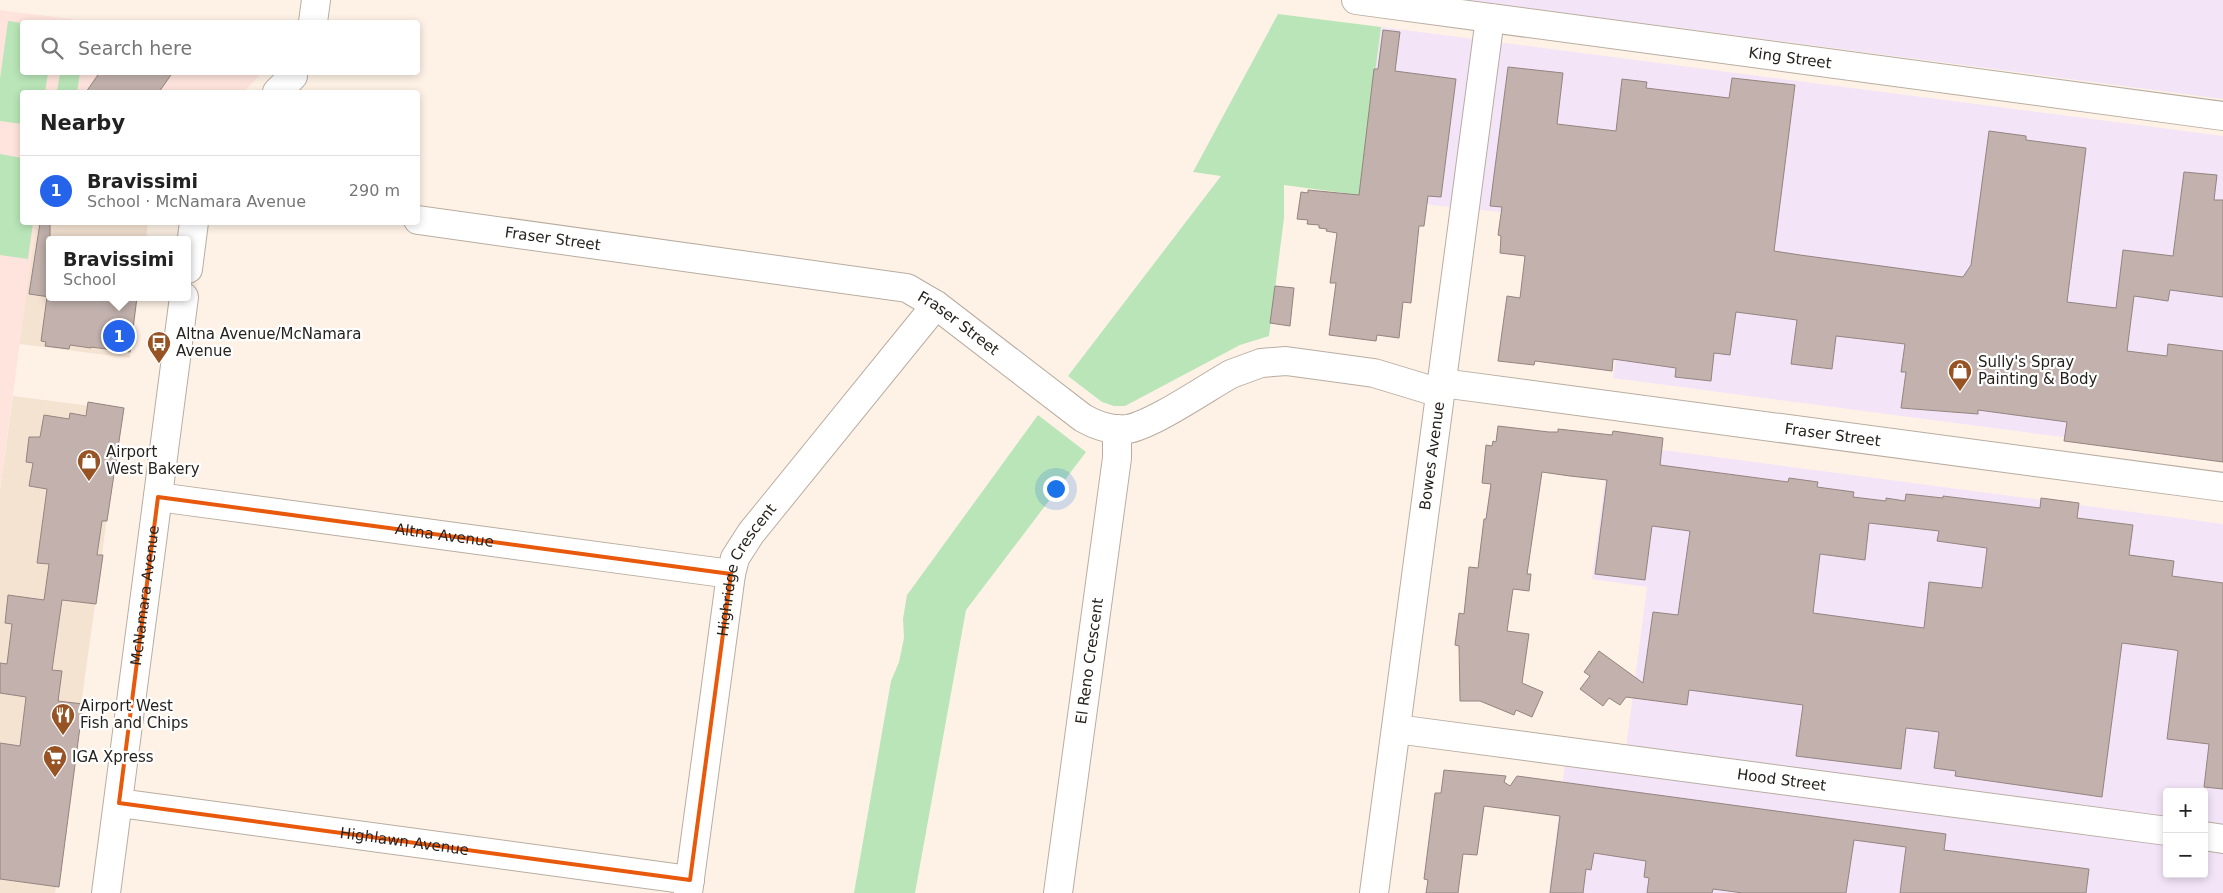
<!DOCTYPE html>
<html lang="en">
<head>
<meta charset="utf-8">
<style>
  body { margin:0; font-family:"DejaVu Sans",sans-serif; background:#f2f2f2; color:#222 }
  .controls { position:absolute; right:15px; bottom:15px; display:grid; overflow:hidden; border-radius:5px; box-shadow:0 2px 8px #0003 }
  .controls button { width:45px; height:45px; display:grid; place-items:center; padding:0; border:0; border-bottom:1px solid #e0e0e0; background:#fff; color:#222; font:25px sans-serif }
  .you { position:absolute; left:1055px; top:488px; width:18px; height:18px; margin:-12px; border:4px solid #fff; border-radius:50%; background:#1a73e8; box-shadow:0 0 0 8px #1a73e833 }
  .badge { display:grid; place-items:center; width:32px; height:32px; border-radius:50%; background:#2563eb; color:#fff; font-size:16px; font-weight:700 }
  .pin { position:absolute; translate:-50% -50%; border:2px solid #fff; box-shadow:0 1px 5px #0006 }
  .popup { position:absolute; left:46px; top:236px; width:145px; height:65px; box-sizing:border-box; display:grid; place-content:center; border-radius:5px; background:#fff; filter:drop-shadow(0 1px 4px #0005); font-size:16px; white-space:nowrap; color:#767676 }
  .popup b { font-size:19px; color:#222 }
  .popup::after { content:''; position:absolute; left:50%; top:100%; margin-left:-10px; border:10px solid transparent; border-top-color:#fff }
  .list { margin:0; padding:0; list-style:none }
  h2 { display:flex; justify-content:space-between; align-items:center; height:65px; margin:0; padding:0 20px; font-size:21px }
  h2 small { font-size:16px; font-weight:400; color:#767676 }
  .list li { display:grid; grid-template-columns:32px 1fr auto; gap:15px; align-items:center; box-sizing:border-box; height:70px; padding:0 20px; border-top:1px solid #e0e0e0 }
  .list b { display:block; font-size:19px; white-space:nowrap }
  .list p { margin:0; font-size:16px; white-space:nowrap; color:#767676 }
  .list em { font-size:16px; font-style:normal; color:#767676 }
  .icon { flex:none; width:28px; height:28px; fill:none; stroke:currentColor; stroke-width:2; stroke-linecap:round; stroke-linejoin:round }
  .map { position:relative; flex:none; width:2223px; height:893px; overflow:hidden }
  .search { position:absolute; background:#fff; box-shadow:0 2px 8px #0003; left:20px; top:20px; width:400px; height:55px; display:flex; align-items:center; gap:12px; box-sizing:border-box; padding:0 18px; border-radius:5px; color:#767676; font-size:19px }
  .panel { position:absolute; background:#fff; box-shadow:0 2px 8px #0003; left:20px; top:90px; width:400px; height:135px; border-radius:5px }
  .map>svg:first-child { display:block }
</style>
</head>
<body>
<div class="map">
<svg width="2223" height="893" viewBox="0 0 2223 893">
  <rect width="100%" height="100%" fill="#fef2e6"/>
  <!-- built -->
  <g fill="#f5e3d2">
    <path d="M36,223H148L146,240H50V297H138L130,358L19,344Z"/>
    <path d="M13,396L122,410L55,893H0V490Z"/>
  </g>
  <!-- industrial -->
  <g fill="#f3e4f8" fill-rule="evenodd">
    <path d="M1467,0H2223V99Z"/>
    <path d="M1381,27L2223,136V458L1613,378L1635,225L1440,206L1359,195Z"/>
    <path d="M1610,443L2223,524V893H1549L1565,764L1623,771L1647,587L1592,579ZM2167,792H2204V874H2167Z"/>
  </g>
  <!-- education -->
  <path fill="#fee4dd" d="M0,10L94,22H22V72L262,73L243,92H22V222L36,223L0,490Z"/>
  <!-- green -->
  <g fill="#b9e5b8">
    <path d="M1278,14L1381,27L1359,195L1284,185V218L1269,336L1240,345L1125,406H1114L1102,402L1068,376L1221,176L1193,172Z"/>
    <path d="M8,21L22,23V72L48,73L45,92H22V124L0,121V79Z"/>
    <path d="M60,73H80L77,92H57Z"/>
    <path d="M0,154L22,158V222L33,223L28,259L0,255Z"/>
    <path d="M1038,415L1086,452L966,610L915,893H854L891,681L899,662L904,638L903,619L907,595Z"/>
  </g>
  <!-- building -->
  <g fill="#c2b1ad" stroke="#948480" fill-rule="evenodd">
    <path d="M1383,30L1400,32L1395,71L1456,79L1441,197L1428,196L1424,226H1419L1411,303L1403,302L1399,338L1377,335L1376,341L1329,335L1336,283H1330L1337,233L1326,231L1327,229L1319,228V225L1307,224L1308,220L1297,219L1301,192L1308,193V190L1359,195L1374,69H1378Z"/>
    <path d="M1508,67L1563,73L1557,124L1616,131L1622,79L1647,82L1646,88L1729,98L1732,78L1795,85L1774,251L1800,255L1963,277L1971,265L1989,131L2026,136V140L2086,148L2067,302L2116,308L2123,250L2173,256L2184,172L2217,175L2214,200H2223V297L2170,290L2168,301L2134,296L2127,351L2167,356L2168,344L2223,351V462L2064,441L2067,422L1978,410V414L1901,408L1906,372H1901L1905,344L1836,336L1832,369L1791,364L1797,320L1736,312L1730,355L1714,353L1711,381L1675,377L1676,368L1613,359L1612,371L1535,361L1534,365L1498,361L1507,296L1520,298L1525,256L1500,253L1501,236L1498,235L1502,207L1490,206Z"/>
    <path d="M100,72H173L159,92H86Z"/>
    <path d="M40,223H50V297L29,294Z"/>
    <path d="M1275,286L1294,288L1290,326L1270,323Z"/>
    <path d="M47,297H137L130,352L91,347V348L70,345L69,349L45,346L46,342L41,341Z"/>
    <path d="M88,402L124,408L107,521H102L97,555H103L96,604L62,600L52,670L62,671L58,701L83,704L59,887L0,879V743L20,746L26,697L0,693V663L7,664L12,624L5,623L8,595L44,600L49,564L37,563L47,489L29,486L33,463L26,462L29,437H40L44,415L69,419L70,413L86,416Z"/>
    <path d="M1498,426L1549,432H1558V429L1612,435L1613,431L1663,438L1660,465L1788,482L1789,478L1818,482L1817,487L1854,492L1853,497L1886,501V498L1905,501L1906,494L1943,498V496L2040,508L2041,498L2079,503L2077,518L2133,525L2129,555L2174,561L2172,576L2223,583V789L2204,787L2209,744L2167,739L2178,651L2175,650L2122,643L2102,797L1955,776L1956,771L1934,768L1939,732L1906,728L1901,769L1796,756L1803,705L1689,690L1687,705L1626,697L1620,705L1609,698L1603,706L1580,689L1590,676L1584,672L1599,651L1643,683L1653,612L1678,615L1690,531L1652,526L1645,580L1595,574L1607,480L1570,476L1542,472L1527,574H1531L1529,591L1513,589L1507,631L1529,634L1522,683L1543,692L1532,717L1516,710L1514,715L1480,701H1460L1459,646L1455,645L1459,613L1464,614L1469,567L1478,568L1484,519H1486L1491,484L1482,483L1486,445L1492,446L1493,441L1496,442ZM1869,523L1939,531L1937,541L1987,548L1982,588L1929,582L1924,628L1813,613L1820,554L1865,560Z"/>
    <path d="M1444,770L1506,776L1504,782L1510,786L1517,776L1946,834L1944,850L2089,869L2086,893H1900L1906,847L1854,840L1846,893H1743L1713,889L1712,893H1647L1649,878L1644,877L1646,861L1594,853L1591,870L1586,869L1583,893H1550L1560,816L1484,806L1477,855L1463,854L1458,893H1426L1428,880L1424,879L1435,793H1441Z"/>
  </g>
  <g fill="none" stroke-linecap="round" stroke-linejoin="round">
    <!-- minor casing -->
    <g stroke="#b9ada2" stroke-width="30">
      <g id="minor">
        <path id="s1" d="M1356,0L2223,116"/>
        <path d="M313,22L316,0"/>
        <path d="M277,92L293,76"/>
        <path id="s2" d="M418,220L907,288L936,305L1083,418C1097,426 1112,431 1128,429C1154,424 1206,388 1231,374L1261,363L1286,361L1374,373L1440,393"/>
        <path d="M188,269L194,222"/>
        <path id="s3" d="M1442,383L2223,487"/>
        <path id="s4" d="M158,497L731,574"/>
        <path id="s5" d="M1396,729L2167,831"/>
        <path id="s6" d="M119,803L690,880"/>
        <path d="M2204,836L2223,839"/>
        <path id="s7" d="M106,893L184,297"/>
        <path id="s8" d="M688,893L731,574L735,558L751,533L936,305"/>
        <path id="s9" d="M1058,893L1117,458V429"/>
        <path id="s10" d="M1374,893L1490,18"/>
      </g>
    </g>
    <!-- minor -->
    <use href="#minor" stroke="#fff" stroke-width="28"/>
  </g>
  <!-- marked area -->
  <path fill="none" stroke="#e8590c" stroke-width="4" stroke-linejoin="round" d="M158,497L731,574L690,880L119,803Z"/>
  <!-- icons -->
  <defs>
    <g id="bus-pin" transform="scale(1.25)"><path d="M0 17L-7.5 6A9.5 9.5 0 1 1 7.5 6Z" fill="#975324" stroke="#fff"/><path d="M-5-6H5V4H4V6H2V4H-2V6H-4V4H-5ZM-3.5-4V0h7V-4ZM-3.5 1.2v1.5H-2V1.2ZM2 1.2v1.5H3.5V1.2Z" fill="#fff"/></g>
    <g id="shop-pin" transform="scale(1.25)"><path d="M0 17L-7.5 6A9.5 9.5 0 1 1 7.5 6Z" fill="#975324" stroke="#fff"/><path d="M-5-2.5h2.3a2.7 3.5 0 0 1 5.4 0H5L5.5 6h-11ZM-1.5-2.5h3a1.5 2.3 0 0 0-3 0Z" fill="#fff"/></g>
    <g id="restaurant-pin" transform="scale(1.25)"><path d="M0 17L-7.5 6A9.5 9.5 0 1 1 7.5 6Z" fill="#975324" stroke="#fff"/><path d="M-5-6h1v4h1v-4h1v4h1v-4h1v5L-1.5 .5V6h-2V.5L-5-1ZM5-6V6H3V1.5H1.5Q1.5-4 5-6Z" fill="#fff"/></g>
    <g id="supermarket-pin" transform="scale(1.25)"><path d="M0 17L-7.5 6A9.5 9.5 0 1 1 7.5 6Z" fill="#975324" stroke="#fff"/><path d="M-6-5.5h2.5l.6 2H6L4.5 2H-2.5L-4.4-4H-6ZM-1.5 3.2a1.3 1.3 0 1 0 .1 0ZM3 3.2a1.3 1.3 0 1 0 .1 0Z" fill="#fff"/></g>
  </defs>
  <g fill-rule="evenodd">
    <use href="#bus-pin" x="159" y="343"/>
    <use href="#shop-pin" x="1960" y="371"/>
    <use href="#shop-pin" x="89" y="461"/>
    <use href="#restaurant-pin" x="63" y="715"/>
    <use href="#supermarket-pin" x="55" y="757"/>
  </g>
  <g text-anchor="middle" stroke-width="4.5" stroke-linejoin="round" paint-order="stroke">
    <!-- street labels -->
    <g font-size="15" fill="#27221e" stroke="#fff">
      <text dy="5" stroke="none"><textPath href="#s1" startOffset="438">King Street</textPath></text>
      <text dy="5" stroke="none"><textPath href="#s2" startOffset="136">Fraser Street</textPath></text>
      <text dy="5" stroke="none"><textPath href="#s2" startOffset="556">Fraser Street</textPath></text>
      <text dy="5" stroke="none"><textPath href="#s3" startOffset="394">Fraser Street</textPath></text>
      <text dy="5" stroke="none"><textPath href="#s10" startOffset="441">Bowes Avenue</textPath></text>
      <text dy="5" stroke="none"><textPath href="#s4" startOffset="289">Altna Avenue</textPath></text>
      <text dy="5" stroke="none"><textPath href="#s8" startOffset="331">Highridge Crescent</textPath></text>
      <text dy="5" stroke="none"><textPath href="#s7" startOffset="300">McNamara Avenue</textPath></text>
      <text dy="5" stroke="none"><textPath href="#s9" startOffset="234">El Reno Crescent</textPath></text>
      <text dy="5" stroke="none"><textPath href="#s5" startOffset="389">Hood Street</textPath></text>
      <text dy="5" stroke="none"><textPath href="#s6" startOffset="288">Highlawn Avenue</textPath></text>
    </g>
    <!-- poi labels -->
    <g font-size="15" fill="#27221e" stroke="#fff" text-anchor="start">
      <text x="176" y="339">Altna Avenue/McNamara<tspan x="176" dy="17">Avenue</tspan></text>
      <text x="1978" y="367">Sully's Spray<tspan x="1978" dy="17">Painting &amp; Body</tspan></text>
      <text x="106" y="457">Airport<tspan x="106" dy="17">West Bakery</tspan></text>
      <text x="80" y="711">Airport West<tspan x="80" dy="17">Fish and Chips</tspan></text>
      <text x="72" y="762">IGA Xpress</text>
    </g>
  </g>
</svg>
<div class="controls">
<button>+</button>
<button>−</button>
</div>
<div class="you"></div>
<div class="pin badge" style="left:119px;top:336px">1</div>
<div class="popup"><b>Bravissimi</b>School</div>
<div class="search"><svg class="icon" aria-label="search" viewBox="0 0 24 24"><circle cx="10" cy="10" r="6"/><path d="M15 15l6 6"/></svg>Search here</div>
<section class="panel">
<h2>Nearby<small></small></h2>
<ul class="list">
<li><span class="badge">1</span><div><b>Bravissimi</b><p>School · McNamara Avenue</p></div><em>290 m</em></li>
</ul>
</section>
</div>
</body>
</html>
